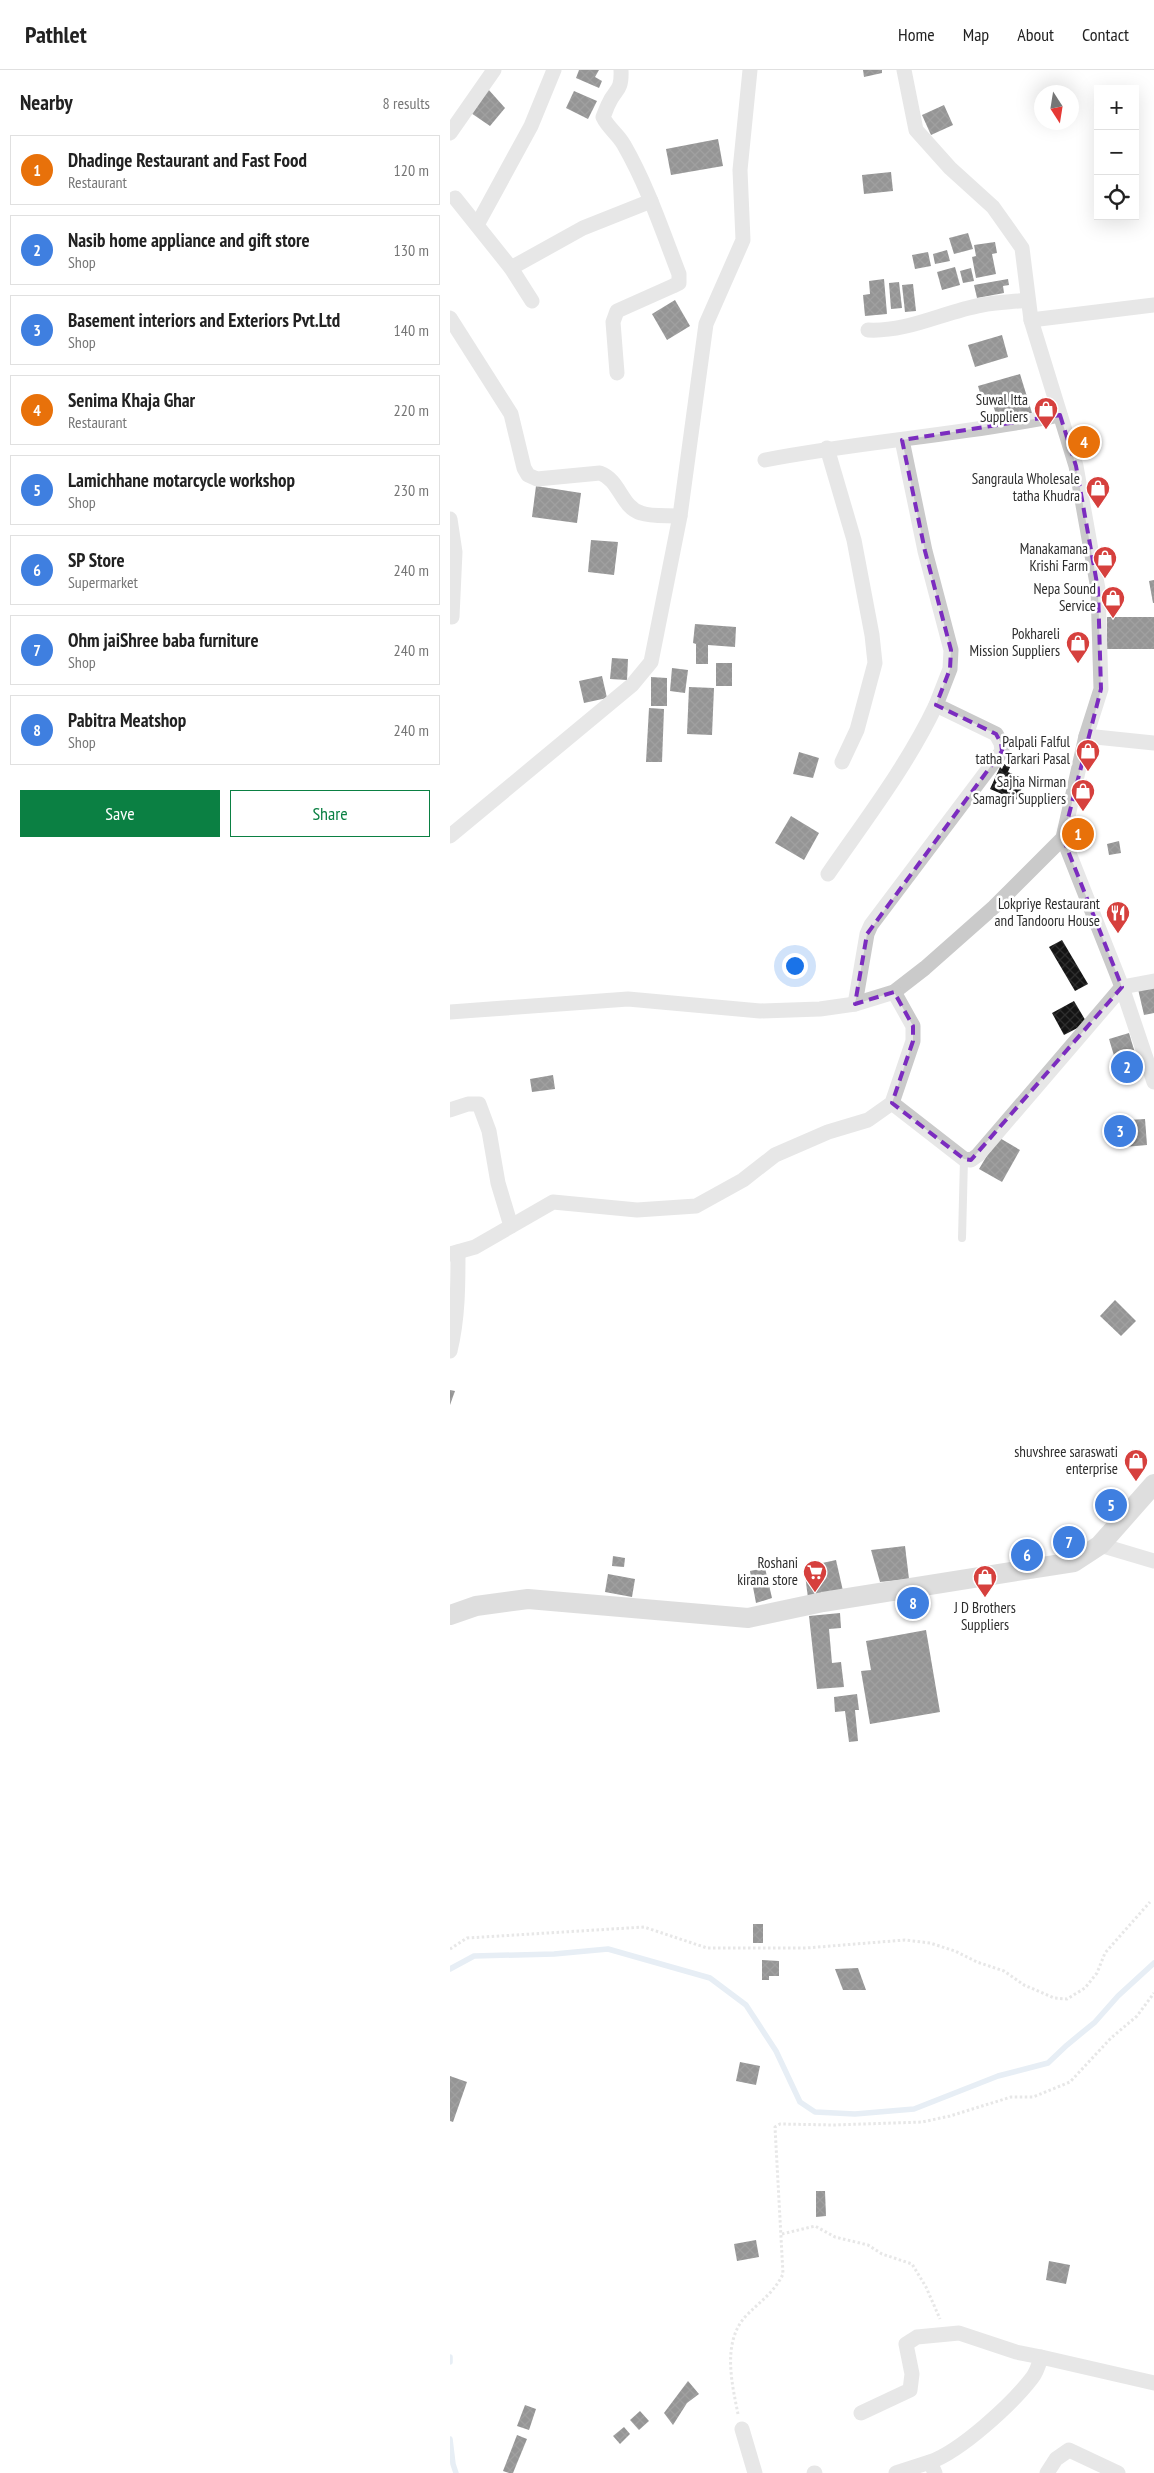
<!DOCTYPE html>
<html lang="en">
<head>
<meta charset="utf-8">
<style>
  body { margin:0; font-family:"PT Sans Narrow",sans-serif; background:#f2f2f2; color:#222 }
  .controls { position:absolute; right:15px; top:15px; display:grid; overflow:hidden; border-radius:0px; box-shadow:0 5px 20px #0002 }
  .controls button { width:45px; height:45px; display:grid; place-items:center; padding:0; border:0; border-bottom:1px solid #e0e0e0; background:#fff; color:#222; font:25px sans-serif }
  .compass { position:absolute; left:584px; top:15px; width:45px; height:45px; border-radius:50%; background:#fff; box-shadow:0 5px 20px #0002; rotate:168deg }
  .you { position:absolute; left:344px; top:895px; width:18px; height:18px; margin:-12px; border:4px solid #fff; border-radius:50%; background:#1a73e8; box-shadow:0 0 0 8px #1a73e833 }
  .badge { display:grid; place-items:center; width:32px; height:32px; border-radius:50%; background:#0b8043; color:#fff; font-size:16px; font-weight:700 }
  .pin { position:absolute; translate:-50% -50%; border:2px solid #fff; box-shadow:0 1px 5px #0006 }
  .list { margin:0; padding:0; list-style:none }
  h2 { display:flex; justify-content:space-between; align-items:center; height:65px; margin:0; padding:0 20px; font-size:21px }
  h2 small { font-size:16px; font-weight:400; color:#767676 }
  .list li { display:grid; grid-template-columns:32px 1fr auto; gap:15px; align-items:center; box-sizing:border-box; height:70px; margin:0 10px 10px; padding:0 10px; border:1px solid #e0e0e0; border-radius:0px }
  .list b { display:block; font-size:19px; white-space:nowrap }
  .list p { margin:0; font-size:16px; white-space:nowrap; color:#767676 }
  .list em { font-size:16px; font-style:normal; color:#767676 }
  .actions { display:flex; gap:10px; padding:15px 20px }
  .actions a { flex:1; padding:11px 0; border:1px solid #0b8043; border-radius:0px; text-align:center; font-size:18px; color:#0b8043 }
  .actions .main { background:#0b8043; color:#fff }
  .icon { flex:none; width:28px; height:28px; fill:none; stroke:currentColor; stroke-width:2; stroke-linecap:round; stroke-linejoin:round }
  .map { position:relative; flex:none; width:704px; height:2403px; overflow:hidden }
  header { display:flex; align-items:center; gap:30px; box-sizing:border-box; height:70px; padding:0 25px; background:#fff; border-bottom:1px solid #e0e0e0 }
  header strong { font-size:24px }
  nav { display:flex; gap:28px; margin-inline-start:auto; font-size:18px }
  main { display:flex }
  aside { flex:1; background:#fff }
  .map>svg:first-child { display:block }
</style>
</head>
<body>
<header>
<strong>Pathlet</strong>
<nav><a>Home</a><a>Map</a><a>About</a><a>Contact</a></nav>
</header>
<main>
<aside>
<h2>Nearby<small>8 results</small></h2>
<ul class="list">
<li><span class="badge" style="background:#e8710a">1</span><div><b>Dhadinge Restaurant and Fast Food</b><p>Restaurant</p></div><em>120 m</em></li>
<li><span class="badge" style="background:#3f7fe0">2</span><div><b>Nasib home appliance and gift store</b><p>Shop</p></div><em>130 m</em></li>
<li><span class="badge" style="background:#3f7fe0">3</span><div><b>Basement interiors and Exteriors Pvt.Ltd</b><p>Shop</p></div><em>140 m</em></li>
<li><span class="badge" style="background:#e8710a">4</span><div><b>Senima Khaja Ghar</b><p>Restaurant</p></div><em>220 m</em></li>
<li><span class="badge" style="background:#3f7fe0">5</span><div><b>Lamichhane motarcycle workshop</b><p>Shop</p></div><em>230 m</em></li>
<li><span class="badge" style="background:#3f7fe0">6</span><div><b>SP Store</b><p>Supermarket</p></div><em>240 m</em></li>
<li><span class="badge" style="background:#3f7fe0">7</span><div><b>Ohm jaiShree baba furniture</b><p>Shop</p></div><em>240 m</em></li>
<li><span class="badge" style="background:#3f7fe0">8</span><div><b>Pabitra Meatshop</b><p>Shop</p></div><em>240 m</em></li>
</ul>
<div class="actions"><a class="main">Save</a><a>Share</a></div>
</aside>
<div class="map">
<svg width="704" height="2403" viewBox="0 0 704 2403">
  <defs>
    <pattern id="building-cross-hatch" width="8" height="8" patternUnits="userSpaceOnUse" patternTransform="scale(1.25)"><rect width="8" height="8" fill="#141414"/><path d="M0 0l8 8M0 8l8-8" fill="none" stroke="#2e2e2e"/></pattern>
  </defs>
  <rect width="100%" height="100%" fill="#fff"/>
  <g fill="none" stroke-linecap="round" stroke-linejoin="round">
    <!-- stream -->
    <g stroke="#c9d9e8" stroke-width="5.5">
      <path d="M0,1899L24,1886L104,1884L158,1879L260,1908L296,1935L326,1981L350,2032L365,2042L405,2044L464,2039L548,2006L598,1993L617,1975L645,1952L668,1926L704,1893"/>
      <path d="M0,2287V2292"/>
      <path d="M0,2369L3,2394L6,2403"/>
    </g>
  </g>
  <!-- building -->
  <g fill="url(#building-cross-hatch)">
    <path d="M129,0H149L145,7L152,11L149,18L126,8Z"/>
    <path d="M413,0H432V3L414,7Z"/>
    <path d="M38,19L55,38L40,56L21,43Z"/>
    <path d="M124,21L147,31L138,49L116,38Z"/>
    <path d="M494,35L503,55L481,65L472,45Z"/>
    <path d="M268,69L273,96L221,105L216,79Z"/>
    <path d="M441,102L443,121L414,124L412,105Z"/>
    <path d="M518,163L523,179L504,184L499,168Z"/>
    <path d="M545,172L547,183L542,184L546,204L526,208L522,187L526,186L524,175Z"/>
    <path d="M497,180L500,191L485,194L483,184Z"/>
    <path d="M478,182L481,196L465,199L462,185Z"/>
    <path d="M505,197L510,215L492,220L487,202Z"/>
    <path d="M521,198L524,211L513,213L510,201Z"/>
    <path d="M434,209L437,244L415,246L413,225L420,224L419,211Z"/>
    <path d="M558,209L559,215L553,216L554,223L527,228L524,215Z"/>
    <path d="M449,212L452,238L441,239L439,213Z"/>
    <path d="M463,214L466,241L455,242L452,215Z"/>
    <path d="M225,230L240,256L217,270L202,244Z"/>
    <path d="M552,265L558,287L525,297L518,275Z"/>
    <path d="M570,304L582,343L555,351L552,342L546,344L543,335L534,337L528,316Z"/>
    <path d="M86,416L131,423L127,453L82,447Z"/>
    <path d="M141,470L168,472L164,505L138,502Z"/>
    <path d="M704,510V533H703L699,511Z"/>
    <rect x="657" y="547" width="47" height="32"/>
    <path d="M245,554L286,557L285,577L258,575V594H246V574L243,573Z"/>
    <path d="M162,588L178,589L177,610L160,609Z"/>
    <rect x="266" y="593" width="16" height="23"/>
    <path d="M222,598L238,600L235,623L220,621Z"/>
    <path d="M152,606L157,628L134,633L129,611Z"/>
    <path d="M201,607L217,608V636H201Z"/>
    <path d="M239,617L264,618L262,665L237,664Z"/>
    <path d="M199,638L214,639L212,692H196Z"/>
    <path d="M349,682L369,688L363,708L343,704Z"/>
    <path d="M554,694L560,697L558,702L576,710L566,730L540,719L550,697L552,699Z"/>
    <path d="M341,746L369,763L354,790L325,773Z"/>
    <path d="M669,771L671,783L659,785L657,774Z"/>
    <path d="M612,870L638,914L625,921L599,877Z"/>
    <path d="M704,915V943L694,945L688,919Z"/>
    <path d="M624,931L637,953L614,965L602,943Z"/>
    <path d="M679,963L685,983L665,989L659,969Z"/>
    <path d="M103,1005L105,1019L82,1022L80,1009Z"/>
    <path d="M695,1049L697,1075L663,1078L662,1051Z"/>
    <path d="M548,1067L570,1080L552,1112L529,1099Z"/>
    <path d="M665,1230L686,1251L671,1266L650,1246Z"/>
    <path d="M0,1320L5,1321L0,1335Z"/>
    <path d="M455,1476L459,1509L430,1512L421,1480Z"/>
    <path d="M163,1486L175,1488L174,1497L162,1496Z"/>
    <path d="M386,1490L393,1521L358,1528L354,1497Z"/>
    <path d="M315,1498L322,1528L306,1533L300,1501Z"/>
    <path d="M158,1504L185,1509L182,1527L155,1522Z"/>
    <path d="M390,1543L391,1558L379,1559L382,1593L391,1592L394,1617L367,1619L359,1546Z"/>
    <path d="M476,1560L490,1642L420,1654L411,1601L421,1600L416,1571Z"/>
    <path d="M407,1624L409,1640H405L408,1671L399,1672L395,1641L385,1642L384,1627Z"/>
    <rect x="303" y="1854" width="10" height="19"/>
    <path d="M312,1890L329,1891V1906H319V1910H312Z"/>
    <path d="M408,1898L416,1920H393L385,1899Z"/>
    <path d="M290,1992L310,1996L306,2015L286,2011Z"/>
    <path d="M0,2006L17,2012L3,2052L0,2051Z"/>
    <path d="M366,2121H375L376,2146L366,2147Z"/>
    <path d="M306,2170L309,2187L287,2191L284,2174Z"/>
    <path d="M599,2191L620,2195L616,2214L596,2210Z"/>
    <path d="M238,2311L249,2324L237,2333L223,2355L214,2343Z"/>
    <path d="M75,2335L86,2339L79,2360L67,2356Z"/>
    <path d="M190,2341L199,2351L189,2360L180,2350Z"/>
    <path d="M174,2357L180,2364L170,2374L163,2366Z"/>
    <path d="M67,2365L77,2369L63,2403H59L53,2401Z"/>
  </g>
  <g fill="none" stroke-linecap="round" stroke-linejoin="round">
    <!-- path -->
    <g stroke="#cacaca" stroke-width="3" stroke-dasharray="2.5 2.5" stroke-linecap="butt">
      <path d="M0,1879L17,1868L194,1857L257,1878H356L455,1870L480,1873L505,1881L527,1892L554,1901L574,1915L604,1928L617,1929L635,1918L647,1903L655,1883L700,1832"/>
      <path d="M332,2164L365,2156L385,2167L418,2175L432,2184L462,2194L476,2217L490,2249"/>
      <path d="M288,2344C282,2314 272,2273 295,2247C309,2232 324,2223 333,2204L325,2057L330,2054L384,2055L472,2052L500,2046L561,2027H583L620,2012L661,1968L687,1946L704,1923"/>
    </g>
    <!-- lane -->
    <path stroke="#cacaca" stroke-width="8" d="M512,1168L514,1089"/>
    <!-- street -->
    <g stroke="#cacaca" stroke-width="15">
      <path d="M454,0L466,60L500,98L543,137L572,178L581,250L626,396L648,519L651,619L636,666L613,768L672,917L704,1012"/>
      <path d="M0,63L44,0"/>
      <path d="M5,128L61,198L133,158L201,131"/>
      <path d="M27,155L81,56L104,0"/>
      <path d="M61,198L82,231"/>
      <path d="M0,248L61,344L74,398L78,405L87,409L150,403C170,410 171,437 191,443C202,447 218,445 230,446"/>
      <path d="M581,250L704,235"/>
      <path d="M418,260C458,262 493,242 532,235C547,232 563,232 578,230"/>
      <path d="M167,303L163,252L167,241L223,216L229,213V204C212,160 197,115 174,75C168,64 158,58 153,47C155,43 156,39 158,35C165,18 172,23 171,0"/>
      <path d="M377,378L404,470L422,565L425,593L407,660L392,692"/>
      <path d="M315,390C413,371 513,365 610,345"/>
      <path d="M0,449L5,482L2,547"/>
      <path d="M636,666L704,673"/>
      <path d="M0,766L182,615L201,592L230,446L256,254L293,170L290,100L300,0"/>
      <path d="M378,804C416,749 457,696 486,635"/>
      <path d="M405,934L417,864L421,855L552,681L551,673L546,664L486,635L500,599L501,580L475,481L452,370"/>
      <path d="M0,942L178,929L310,941L370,939L405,934L444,922L475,898L544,837L613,768"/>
      <path d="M442,1033L514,1089L521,1090L528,1085L672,917L704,911"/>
      <path d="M0,1040L18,1034H29L39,1061L48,1113L61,1156"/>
      <path d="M0,1184L25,1177L103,1132L187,1140L246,1136L293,1110L325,1085L378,1062L418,1050L442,1033L463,971V956L444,922"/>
      <path d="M0,1281C8,1248 8,1215 8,1182"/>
      <path d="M650,1475L704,1491"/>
      <path d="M411,2343L460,2320L462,2304L456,2274L467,2267L509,2263L566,2282L591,2287"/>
      <path d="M292,2359L305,2403"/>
      <path d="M364,2403H365"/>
      <path d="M446,2403L480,2392"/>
      <path d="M485,2403L480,2392C511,2381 562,2334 582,2308C587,2302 589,2294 591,2287L704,2313"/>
      <path d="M597,2403L606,2389L619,2380L668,2403"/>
    </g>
    <!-- secondary -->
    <path stroke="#b7b7b7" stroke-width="20" d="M0,1545L26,1536L78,1529L298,1548L373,1532L624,1492L650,1475L704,1414"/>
  </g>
  <!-- marked area -->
  <path d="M0 0H704V2403H0ZM610,345L626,396L648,519L651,619L613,768L672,917L521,1090L514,1089L442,1033L463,971V956L444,922L405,934L417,864L552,681L551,673L546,664L486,635L500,599L501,580L475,481L452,370Z" fill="#fff" fill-opacity=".55" fill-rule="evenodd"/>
  <path fill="none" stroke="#7b2cbf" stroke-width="4" stroke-dasharray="10 6" stroke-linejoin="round" d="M610,345L626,396L648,519L651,619L613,768L672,917L521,1090L514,1089L442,1033L463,971V956L444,922L405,934L417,864L552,681L551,673L546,664L486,635L500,599L501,580L475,481L452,370Z"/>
  <!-- icons -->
  <defs>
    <g id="shop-pin" transform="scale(1.25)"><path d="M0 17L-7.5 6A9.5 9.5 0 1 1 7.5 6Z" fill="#d6403d" stroke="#fff"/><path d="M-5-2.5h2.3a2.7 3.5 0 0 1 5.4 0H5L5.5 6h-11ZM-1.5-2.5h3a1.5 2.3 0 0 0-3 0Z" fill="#fff"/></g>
    <g id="restaurant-pin" transform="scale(1.25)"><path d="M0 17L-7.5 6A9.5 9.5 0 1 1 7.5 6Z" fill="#d6403d" stroke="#fff"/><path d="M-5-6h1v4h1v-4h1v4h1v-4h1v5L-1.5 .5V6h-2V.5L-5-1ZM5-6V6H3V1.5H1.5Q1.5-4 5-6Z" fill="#fff"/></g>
    <g id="supermarket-pin" transform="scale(1.25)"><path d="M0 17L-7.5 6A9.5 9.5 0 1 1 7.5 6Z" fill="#d6403d" stroke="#fff"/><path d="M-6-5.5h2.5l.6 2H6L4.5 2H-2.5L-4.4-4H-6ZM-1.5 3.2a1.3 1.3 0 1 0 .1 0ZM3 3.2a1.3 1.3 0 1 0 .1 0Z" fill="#fff"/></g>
  </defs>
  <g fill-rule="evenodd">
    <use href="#shop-pin" x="596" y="339"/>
    <use href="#shop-pin" x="648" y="418"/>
    <use href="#shop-pin" x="655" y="488"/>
    <use href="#shop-pin" x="663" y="528"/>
    <use href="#shop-pin" x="628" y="573"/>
    <use href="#shop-pin" x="638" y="681"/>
    <use href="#shop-pin" x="633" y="721"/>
    <use href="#restaurant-pin" x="668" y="843"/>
    <use href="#shop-pin" x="686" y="1391"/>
    <use href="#supermarket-pin" x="365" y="1502"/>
    <use href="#shop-pin" x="535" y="1507"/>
  </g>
  <g text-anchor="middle" stroke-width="5" stroke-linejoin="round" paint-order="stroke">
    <!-- poi labels -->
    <g font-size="15" fill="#2d2d2d" stroke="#fff" text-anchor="end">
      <text x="578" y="335">Suwal Itta<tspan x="578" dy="17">Suppliers</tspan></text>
      <text x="630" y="414">Sangraula Wholesale<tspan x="630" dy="17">tatha Khudra</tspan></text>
      <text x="638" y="484">Manakamana<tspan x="638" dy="17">Krishi Farm</tspan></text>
      <text x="646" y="524">Nepa Sound<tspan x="646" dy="17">Service</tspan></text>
      <text x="610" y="569">Pokhareli<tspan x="610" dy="17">Mission Suppliers</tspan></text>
      <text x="620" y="677">Palpali Falful<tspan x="620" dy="17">tatha Tarkari Pasal</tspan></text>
      <text x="616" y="717">Sajha Nirman<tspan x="616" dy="17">Samagri Suppliers</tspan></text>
      <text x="650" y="839">Lokpriye Restaurant<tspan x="650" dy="17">and Tandooru House</tspan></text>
      <text x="668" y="1387">shuvshree saraswati<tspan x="668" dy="17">enterprise</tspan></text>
      <text x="348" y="1498">Roshani<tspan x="348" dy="17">kirana store</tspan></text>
      <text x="535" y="1543" text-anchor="middle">J D Brothers<tspan x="535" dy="17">Suppliers</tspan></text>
    </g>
  </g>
</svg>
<div class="controls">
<button>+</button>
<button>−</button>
<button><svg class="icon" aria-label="locate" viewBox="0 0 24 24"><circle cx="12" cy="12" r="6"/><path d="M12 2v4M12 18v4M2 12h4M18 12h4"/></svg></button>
</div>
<svg class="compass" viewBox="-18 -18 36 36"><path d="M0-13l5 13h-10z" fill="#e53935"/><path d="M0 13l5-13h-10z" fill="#767676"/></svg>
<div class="you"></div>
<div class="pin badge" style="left:628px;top:764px;background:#e8710a">1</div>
<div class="pin badge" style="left:677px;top:997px;background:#3f7fe0">2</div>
<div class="pin badge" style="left:670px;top:1061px;background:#3f7fe0">3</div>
<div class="pin badge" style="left:634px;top:372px;background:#e8710a">4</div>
<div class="pin badge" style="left:661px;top:1435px;background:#3f7fe0">5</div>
<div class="pin badge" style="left:577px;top:1485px;background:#3f7fe0">6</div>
<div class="pin badge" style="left:619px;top:1472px;background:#3f7fe0">7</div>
<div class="pin badge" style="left:463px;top:1533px;background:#3f7fe0">8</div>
</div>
</main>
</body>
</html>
